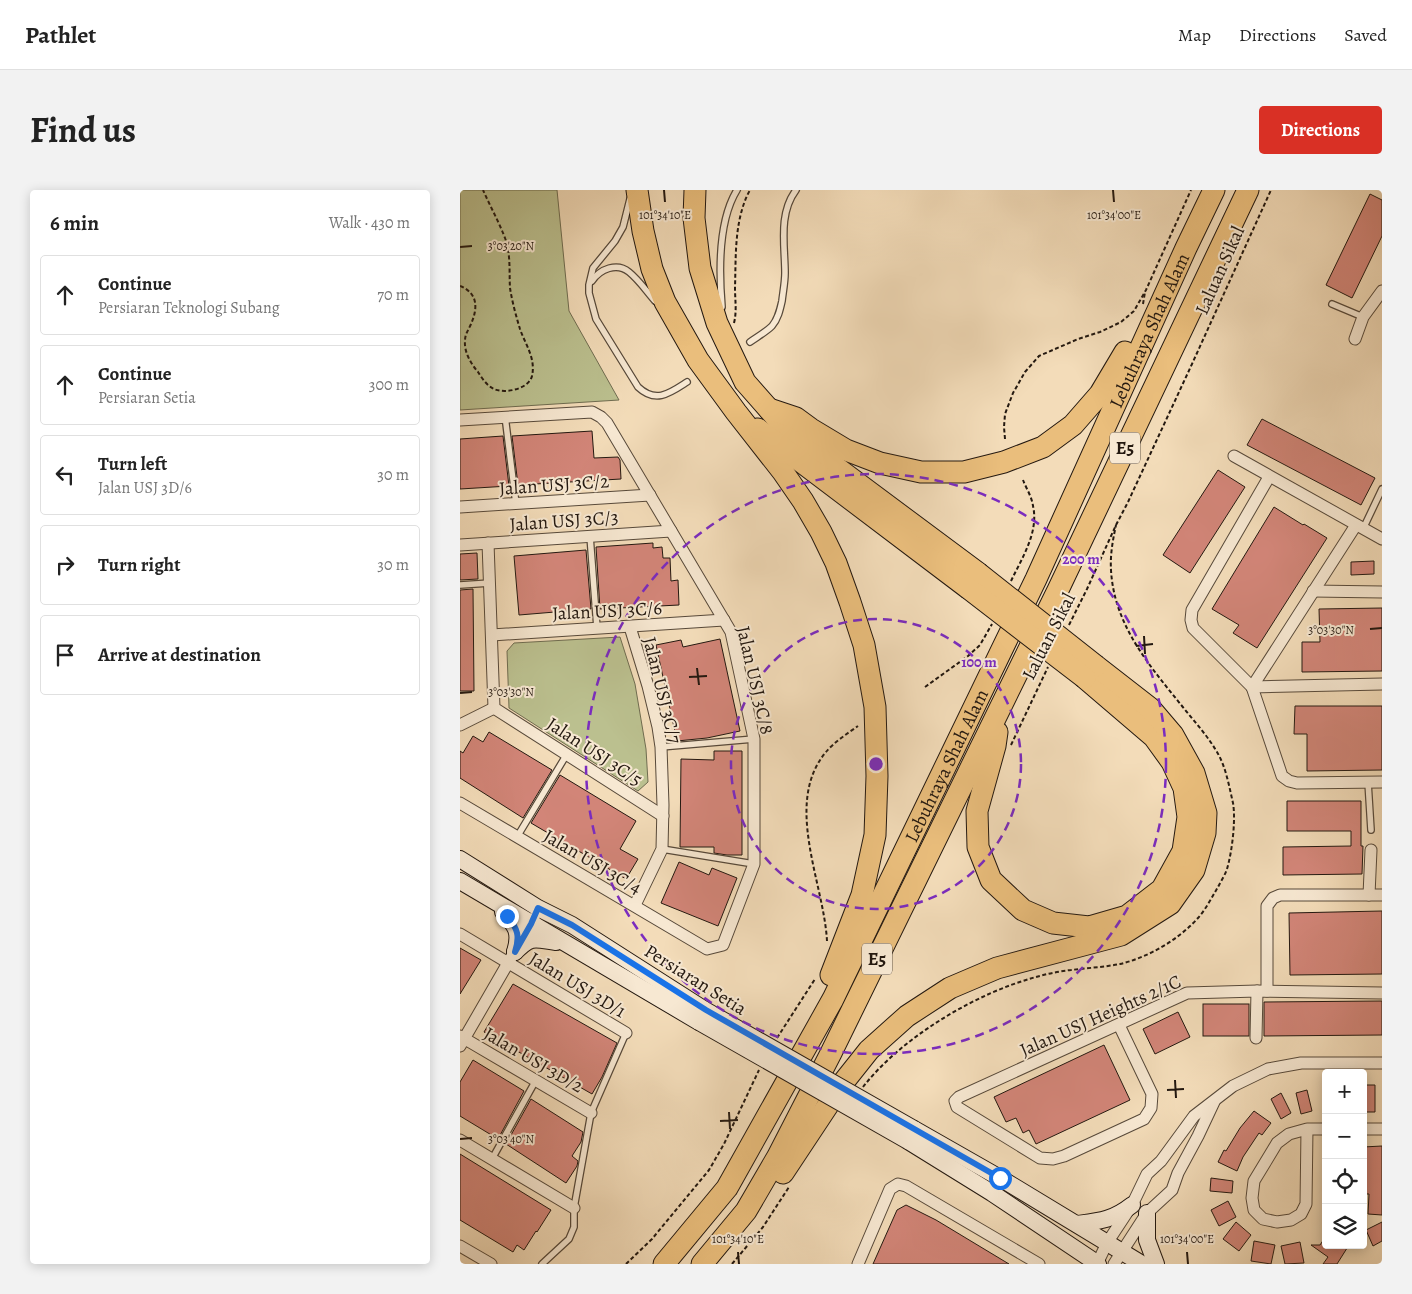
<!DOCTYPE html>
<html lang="en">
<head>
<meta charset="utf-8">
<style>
  body { margin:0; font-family:Alegreya,serif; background:#f2f2f2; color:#222 }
  .controls { position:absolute; right:15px; bottom:15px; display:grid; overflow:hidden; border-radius:5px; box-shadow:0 2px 12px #0003 }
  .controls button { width:45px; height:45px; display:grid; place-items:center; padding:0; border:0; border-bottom:1px solid #e0e0e0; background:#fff; color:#222; font:25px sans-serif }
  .stop { position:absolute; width:15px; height:15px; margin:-11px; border:4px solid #1a73e8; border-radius:50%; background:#fff }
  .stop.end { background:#1a73e8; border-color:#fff; box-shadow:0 1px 5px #0008 }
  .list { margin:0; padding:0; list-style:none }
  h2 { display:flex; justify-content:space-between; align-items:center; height:65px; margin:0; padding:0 20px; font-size:21px }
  h2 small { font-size:16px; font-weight:400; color:#767676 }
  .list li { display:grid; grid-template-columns:32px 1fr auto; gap:15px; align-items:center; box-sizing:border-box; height:80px; margin:0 10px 10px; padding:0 10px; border:1px solid #e0e0e0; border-radius:5px }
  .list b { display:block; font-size:19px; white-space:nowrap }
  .list p { margin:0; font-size:16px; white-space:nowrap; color:#767676 }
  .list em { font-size:16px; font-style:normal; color:#767676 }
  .icon { flex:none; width:28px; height:28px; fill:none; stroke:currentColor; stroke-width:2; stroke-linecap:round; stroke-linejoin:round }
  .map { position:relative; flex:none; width:922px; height:1074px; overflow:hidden; border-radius:5px }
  header { display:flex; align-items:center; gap:30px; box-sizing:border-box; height:70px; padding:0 25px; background:#fff; border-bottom:1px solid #e0e0e0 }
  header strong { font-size:24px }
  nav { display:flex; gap:28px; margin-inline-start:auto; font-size:18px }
  .intro { display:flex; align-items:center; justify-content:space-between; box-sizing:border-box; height:120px; padding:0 30px }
  h1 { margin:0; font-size:35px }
  .button { padding:12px 22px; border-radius:5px; background:#d93025; color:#fff; font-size:18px; font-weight:700 }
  main { display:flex; gap:30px; padding:0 30px }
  aside { flex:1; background:#fff; border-radius:5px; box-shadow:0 2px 12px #0003 }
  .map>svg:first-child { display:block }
</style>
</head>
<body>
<header>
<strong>Pathlet</strong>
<nav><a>Map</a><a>Directions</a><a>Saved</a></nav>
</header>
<div class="intro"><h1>Find us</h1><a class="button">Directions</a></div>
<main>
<aside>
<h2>6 min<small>Walk · 430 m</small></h2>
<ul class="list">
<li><svg class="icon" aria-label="ahead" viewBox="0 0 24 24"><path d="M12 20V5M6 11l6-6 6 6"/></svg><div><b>Continue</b><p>Persiaran Teknologi Subang</p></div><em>70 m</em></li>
<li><svg class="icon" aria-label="ahead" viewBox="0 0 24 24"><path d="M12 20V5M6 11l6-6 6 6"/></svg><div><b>Continue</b><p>Persiaran Setia</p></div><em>300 m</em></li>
<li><svg class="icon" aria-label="left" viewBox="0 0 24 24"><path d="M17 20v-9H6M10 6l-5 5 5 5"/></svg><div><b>Turn left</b><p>Jalan USJ 3D/6</p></div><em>30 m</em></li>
<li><svg class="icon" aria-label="right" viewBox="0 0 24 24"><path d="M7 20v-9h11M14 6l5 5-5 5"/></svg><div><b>Turn right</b></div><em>30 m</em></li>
<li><svg class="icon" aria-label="arrive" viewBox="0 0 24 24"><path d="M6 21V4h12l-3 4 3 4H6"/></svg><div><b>Arrive at destination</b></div></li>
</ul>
</aside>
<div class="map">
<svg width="922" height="1074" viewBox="0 0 922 1074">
  <rect width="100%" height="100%" fill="#f3dcb9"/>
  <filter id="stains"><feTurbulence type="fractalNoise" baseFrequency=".004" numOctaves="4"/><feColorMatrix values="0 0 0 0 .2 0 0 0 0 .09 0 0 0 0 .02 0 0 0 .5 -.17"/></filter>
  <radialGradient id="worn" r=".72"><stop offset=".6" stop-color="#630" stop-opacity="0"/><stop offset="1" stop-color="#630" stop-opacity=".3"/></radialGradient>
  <!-- green -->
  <g fill="#bbc08f" stroke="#6f6c50">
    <path d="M0,0H97L109,121L159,210L0,220Z"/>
    <path d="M160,447L175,494L186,559L188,592L178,601L49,518L47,461L54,453Z"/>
  </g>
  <!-- building -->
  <g fill="#d28578" stroke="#231810">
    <path d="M910,4L922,10V46L892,108L866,95Z"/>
    <path d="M802,229L915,288L901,315L787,255Z"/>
    <path d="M132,241L134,268L158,267L160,270L161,289L58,295L52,246Z"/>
    <path d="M43,246L49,296L0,299V249Z"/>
    <path d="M758,280L785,297L730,383L703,365Z"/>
    <path d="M814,317L843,335L844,334L867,348L797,458L773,443L779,435L752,419Z"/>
    <path d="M193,353V358L202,357L203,368H210L211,391L218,390L219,415L140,419L136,357Z"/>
    <path d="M126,360L131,419L59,425L54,366Z"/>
    <path d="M17,363L18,389L0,390V364Z"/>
    <path d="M914,371V384L891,385V372Z"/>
    <path d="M13,399L14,501H0V400Z"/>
    <path d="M922,418V481L842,482V452H860L859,419Z"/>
    <path d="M260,449L280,541L247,548L217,551L196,455L221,450L223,457Z"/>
    <path d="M835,516H922V580L847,581V544H834Z"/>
    <path d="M29,542L92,580L63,628L0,588V561L3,563L13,546L23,552Z"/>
    <path d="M254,561H282V665H267L254,663V657H220L221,569L254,570Z"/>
    <path d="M100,585L176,631L160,659L178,669L166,689L71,633Z"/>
    <path d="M827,611H901V656H903L902,684L823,685V657L891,656V641H827Z"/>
    <path d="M219,672L249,685L252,678L277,688L258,736L201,713Z"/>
    <path d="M922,721V784L830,785L829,723Z"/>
    <path d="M0,758L21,770L0,804Z"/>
    <path d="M53,794L157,853L142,887L132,904L24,842Z"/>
    <path d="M922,811V845L804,846V812Z"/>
    <rect x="743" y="814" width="46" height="32"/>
    <path d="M718,822L730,847L695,864L683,839Z"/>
    <path d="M644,855L670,910L576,954L569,940L563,943L556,928L546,932L534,907Z"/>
    <path d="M13,870L64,901L38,949L0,926V892Z"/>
    <path d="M903,895H915V922H904Z"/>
    <path d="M847,900L852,921L841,924L836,903Z"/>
    <path d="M821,903L831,923L821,929L811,909Z"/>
    <path d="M71,909L123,942L121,952L112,966L118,971L117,976L106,993L46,954Z"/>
    <path d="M794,921L811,933L802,945L799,943L783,967L777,981L758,972L764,960L766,961L780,938Z"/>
    <path d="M922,956V1025L908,1024L909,1004H906V979H903V957Z"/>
    <path d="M0,964L91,1020L77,1042L76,1041L64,1060L57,1055L53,1062L0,1030Z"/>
    <path d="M751,988L773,991L772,1003L750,1001Z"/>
    <path d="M768,1011L776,1027L759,1036L751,1020Z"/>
    <path d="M446,1015L476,1030L549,1074H413L437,1020Z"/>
    <path d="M776,1032L791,1045L779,1061L763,1049Z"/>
    <path d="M922,1032V1051L913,1056L906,1040Z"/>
    <path d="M866,1046V1055H889L877,1074H863L868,1067L851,1055H860Z"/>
    <path d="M794,1051L815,1055L811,1074L791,1071Z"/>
    <path d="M840,1052L844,1073L825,1074L821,1056Z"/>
  </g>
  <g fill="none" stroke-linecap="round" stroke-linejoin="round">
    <!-- service casing -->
    <g stroke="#57493a" stroke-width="8">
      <g id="service">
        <path d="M170,9L163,37L155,51L133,78L129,95V103L136,129L178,197C196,214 210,203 227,192"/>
        <path d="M132,91C140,79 157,72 169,82C179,90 187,102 195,111"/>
        <path d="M872,114L903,127"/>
        <path d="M262,117C259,82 258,31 277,0"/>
        <path d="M290,152C297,147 306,142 312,136C318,129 320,120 322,111C323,102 325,92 325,83C325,56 318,24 336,0"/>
        <path d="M45,226L56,314"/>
        <path d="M903,339L922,299"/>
        <path d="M130,346L137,438"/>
        <path d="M0,395L30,393"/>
        <path d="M201,557L294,549"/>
        <path d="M908,592L911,640"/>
        <path d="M57,647L107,564"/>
        <path d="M202,659L294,674"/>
        <path d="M32,969L76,890"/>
        <path d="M82,1074L109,1049L114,1037V1018L131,923L166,843"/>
      </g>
    </g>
    <!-- minor casing -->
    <g stroke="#57493a" stroke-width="13">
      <g id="minor">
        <path d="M895,149L903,127L922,101"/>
        <path d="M0,230L132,222L141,227L147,233L271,442L294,549V674L263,755L247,759L0,613"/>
        <path d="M774,266L922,349"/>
        <path d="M809,287L732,420L731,430L733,438L792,497L822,586L829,591L837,593L922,592"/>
        <path d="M0,317L190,305"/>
        <path d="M28,353L34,518L203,626"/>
        <path d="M0,355L211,341"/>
        <path d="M853,401L922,402"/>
        <path d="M170,437L188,496L198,537L201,557L203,615L202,659L175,715"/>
        <path d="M32,445L264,430"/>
        <path d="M792,497L896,335"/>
        <path d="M792,497L922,494"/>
        <path d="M0,535L34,518"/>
        <path d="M909,705L911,660"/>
        <path d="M0,744L166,843"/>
        <path d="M807,801V716L813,708L820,705H922"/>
        <path d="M659,835L692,904L691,918L684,929L604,966L593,969L580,968L497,917L495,911L499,907L727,803L797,801L922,803"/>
        <path d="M0,846L131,923"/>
        <path d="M796,848L797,801"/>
        <path d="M0,856L74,728"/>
        <path d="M847,939L846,1014L841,1024L831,1030L817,1032L803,1029L794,1020L792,1008L794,991L817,953L829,944L847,939H866"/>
        <path d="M903,939H922"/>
        <path d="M0,950L114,1018"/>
        <path d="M0,1056L31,1074"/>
        <path d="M398,1074L430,999L438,994L446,996L579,1074"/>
        <path d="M637,1074L647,1053L672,1015L687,984L701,971L734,926L773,896L808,879L841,873H922"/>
        <path d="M654,1074L687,1023L712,1000L718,983L738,946L754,912"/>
      </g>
    </g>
    <!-- secondary casing -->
    <g stroke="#231810" stroke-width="18">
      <g id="secondary">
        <path d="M0,669L78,718L112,735L245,820"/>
        <path d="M0,691L239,832"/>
        <path d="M43,722C56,736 61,742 55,762"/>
        <path d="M55,762C72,745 74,749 96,752"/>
        <path d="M454,939L540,988L682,1074"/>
        <path d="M448,951L532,1003L638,1074"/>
        <path d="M687,1023V1050L696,1074"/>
        <path d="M617,1034C640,1031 653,1030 672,1015"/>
      </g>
    </g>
    <!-- motorway casing -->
    <g stroke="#231810" stroke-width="23">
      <g id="motorway">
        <path d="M177,0L183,41L192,79L205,112L238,170L276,222L323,282L343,311L361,342L376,373L390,412L404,455L415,517L417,586L415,645L402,705L371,785"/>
        <path d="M235,0L234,28L240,78L257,133L285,192L330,243L518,383"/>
        <path d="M309,219L336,228L351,239L386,260L420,273L461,282H504L544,272L583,257L613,235L640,204L665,162"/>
        <path d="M298,239L508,398"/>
        <path d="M537,542L535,556L517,621L518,657L531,690L563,720L593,733L629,737L667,726L702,699L723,661L728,627L724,598L712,572L694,547L625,488"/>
        <path d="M323,983L382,894L409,860L447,826L490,798L537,778L661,745L710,714L734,680L745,643L746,623L734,583L713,545L690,518L636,476"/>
        <path id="s1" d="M204,1074L267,998L373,809L576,389L726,58L754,0"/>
        <path d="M242,1074L286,1021L318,966L371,863L598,400L788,0"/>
      </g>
    </g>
    <!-- path -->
    <g stroke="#231810" stroke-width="2" stroke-dasharray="4 2.5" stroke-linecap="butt">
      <path d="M0,96C18,103 18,118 11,134C8,141 5,144 5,151C4,162 11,174 18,182C22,188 27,196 34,199C45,204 69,199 72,186C76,168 65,154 60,139C56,126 52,111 50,98C49,82 51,64 45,48C39,32 30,16 23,0"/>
      <path d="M683,114L685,102"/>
      <path d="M274,133C277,121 275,110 275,98C276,66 274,29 290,0"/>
      <path d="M545,249L544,237L545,224L553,203L565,182L579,166L618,149L640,142L661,132L674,121L686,100L731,0"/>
      <path d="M551,391C562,368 579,342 573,316C572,307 566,298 563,290"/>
      <path d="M609,435L627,399L656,335L668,312L732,174L811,0"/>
      <path d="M465,497L508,466L520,455L532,434"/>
      <path d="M551,555L588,477"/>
      <path d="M367,751C364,693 323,613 366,562C373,553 388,543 398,536"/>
      <path d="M317,848L355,789"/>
      <path d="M403,897C437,853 499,814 551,795C571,788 591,782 611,780C627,778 645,777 660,774C689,767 718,750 738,728C746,719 752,707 758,697C761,691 765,685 767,679C772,662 776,630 773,613C769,596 766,577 757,562C747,545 734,531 722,516C689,475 654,435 651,380C650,365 653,349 656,335"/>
      <path d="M166,1074L192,1049L249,980L264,954L299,880"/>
      <path d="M272,1074L303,1037L329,997"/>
    </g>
    <!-- service -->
    <use href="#service" stroke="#f7e8d2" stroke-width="5.5"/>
    <!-- minor -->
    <use href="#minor" stroke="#f7e8d2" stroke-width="11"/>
    <!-- secondary -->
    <use href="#secondary" stroke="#f7e8d2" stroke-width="16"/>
    <!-- motorway -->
    <use href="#motorway" stroke="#eabe7c" stroke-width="21"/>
    <!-- secondary-bridge casing -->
    <g stroke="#231810" stroke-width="18" stroke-linecap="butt">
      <g id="secondary-bridge">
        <path d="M245,820L454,939"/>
        <path d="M239,832L448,951"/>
      </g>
    </g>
    <!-- motorway-bridge casing -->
    <g stroke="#231810" stroke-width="23" stroke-linecap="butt">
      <g id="motorway-bridge">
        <path d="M518,383L636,476"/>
        <path d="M508,398L625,488"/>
      </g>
    </g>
    <!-- secondary-bridge -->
    <use href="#secondary-bridge" stroke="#f7e8d2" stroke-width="16"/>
    <!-- motorway-bridge -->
    <use href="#motorway-bridge" stroke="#eabe7c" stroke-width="21"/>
  </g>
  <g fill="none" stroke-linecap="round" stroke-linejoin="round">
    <!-- route -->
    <path stroke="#1a73e8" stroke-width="6" d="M47,726C58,739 60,746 55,762L71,734L78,718L112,735L246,820L540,988"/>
  </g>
  <!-- ticks -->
  <path fill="none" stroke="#231810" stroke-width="2" d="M204,0L205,12M653,0L654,12M0,57L12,56M910,439L922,438M684,446L685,464M676,456L693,454M237,478L239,495M229,487L247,486M0,503L12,502M715,890L716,908M707,900L724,899M269,922L270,939M260,931L278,930M0,949L12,948M278,1062L279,1074M727,1062L728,1074"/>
  <!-- distance rings -->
  <g fill="none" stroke="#7b2cbf" stroke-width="2.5" stroke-dasharray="9 6">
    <circle cx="416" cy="574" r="145"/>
    <circle cx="416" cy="574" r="290"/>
  </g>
  <g text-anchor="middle" stroke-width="4" stroke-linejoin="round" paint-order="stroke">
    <!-- shield labels -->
    <g fill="#f7e8d2" stroke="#63564a" stroke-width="1">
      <rect x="650" y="242.5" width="30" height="31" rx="4"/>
      <rect x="402" y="753.5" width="30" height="31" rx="4"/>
    </g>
    <g font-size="18" font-weight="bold" fill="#231810">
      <text x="665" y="264">E5</text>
      <text x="417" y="775">E5</text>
    </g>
    <!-- street labels -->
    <g font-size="19" fill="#231810" stroke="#f7e8d2">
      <text transform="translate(759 80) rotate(-66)" y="7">Laluan Sikal</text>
      <text dy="7" stroke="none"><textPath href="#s1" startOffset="1055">Lebuhraya Shah Alam</textPath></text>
      <text transform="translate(94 294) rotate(-4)" y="7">Jalan USJ 3C/2</text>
      <text transform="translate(104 330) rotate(-4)" y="7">Jalan USJ 3C/3</text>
      <text transform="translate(147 420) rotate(-3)" y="7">Jalan USJ 3C/6</text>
      <text transform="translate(588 446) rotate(-63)" y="7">Laluan Sikal</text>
      <text transform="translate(296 490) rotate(77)" y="7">Jalan USJ 3C/8</text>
      <text transform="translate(203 500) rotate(76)" y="7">Jalan USJ 3C/7</text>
      <text transform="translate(135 561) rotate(33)" y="7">Jalan USJ 3C/5</text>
      <text dy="7" stroke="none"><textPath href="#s1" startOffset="575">Lebuhraya Shah Alam</textPath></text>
      <text transform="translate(133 671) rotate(30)" y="7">Jalan USJ 3C/4</text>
      <text transform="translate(236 789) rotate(32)" y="7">Persiaran Setia</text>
      <text transform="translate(118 794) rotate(31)" y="7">Jalan USJ 3D/1</text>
      <text transform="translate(640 825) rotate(-24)" y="7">Jalan USJ Heights 2/1C</text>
      <text transform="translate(74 869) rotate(30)" y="7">Jalan USJ 3D/2</text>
    </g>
  </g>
  <g font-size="12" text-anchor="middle" fill="#231810" stroke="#f7e8d2" stroke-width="4" stroke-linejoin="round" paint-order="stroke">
    <text x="205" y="29">101°34'10"E</text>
    <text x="654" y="29">101°34'00"E</text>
    <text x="51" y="60">3°03'20"N</text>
    <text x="871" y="444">3°03'30"N</text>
    <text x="51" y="506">3°03'30"N</text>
    <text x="51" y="953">3°03'40"N</text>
    <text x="278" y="1053">101°34'10"E</text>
    <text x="727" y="1053">101°34'00"E</text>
  </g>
  <circle cx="416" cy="574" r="8" fill="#7b2cbf" stroke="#f7e8d2" stroke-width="2.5"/>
  <g font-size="15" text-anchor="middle" font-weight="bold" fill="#7b2cbf" stroke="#f7e8d2" stroke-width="4" stroke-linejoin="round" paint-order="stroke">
    <text x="621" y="374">200 m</text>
    <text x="519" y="477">100 m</text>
  </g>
  <rect width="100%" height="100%" filter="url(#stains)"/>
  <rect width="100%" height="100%" fill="url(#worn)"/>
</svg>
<div class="controls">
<button>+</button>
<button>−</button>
<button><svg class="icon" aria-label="locate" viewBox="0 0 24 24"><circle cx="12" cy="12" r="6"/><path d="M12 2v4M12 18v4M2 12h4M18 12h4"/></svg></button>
<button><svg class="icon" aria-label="layers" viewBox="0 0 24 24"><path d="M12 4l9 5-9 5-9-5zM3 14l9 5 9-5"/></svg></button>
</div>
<div class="stop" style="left:540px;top:988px"></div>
<div class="stop end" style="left:47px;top:726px"></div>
</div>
</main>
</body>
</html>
